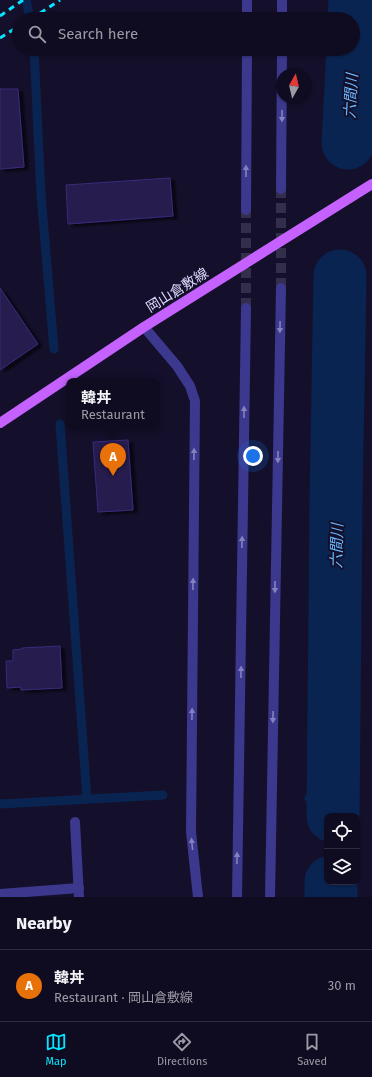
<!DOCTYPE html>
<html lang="en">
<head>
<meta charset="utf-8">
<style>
  body { margin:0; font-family:"Fira Sans","Noto Sans JP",sans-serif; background:#18152a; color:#f1f3f6 }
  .controls { position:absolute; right:12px; bottom:12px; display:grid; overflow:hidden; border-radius:8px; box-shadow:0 1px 3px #0004 }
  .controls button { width:36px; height:36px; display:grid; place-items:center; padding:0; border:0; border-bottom:1px solid #2f2c3f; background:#0f0c21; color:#f1f3f6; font:20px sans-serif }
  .compass { position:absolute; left:276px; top:68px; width:36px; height:36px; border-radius:50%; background:#0f0c21; box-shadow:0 1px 3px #0004; rotate:8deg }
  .you { position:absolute; left:253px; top:456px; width:14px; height:14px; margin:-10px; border:3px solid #fff; border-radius:50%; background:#1a73e8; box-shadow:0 0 0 6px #1a73e833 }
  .badge { display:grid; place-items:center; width:26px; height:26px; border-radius:50%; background:#06e5ff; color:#fff; font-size:13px; font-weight:700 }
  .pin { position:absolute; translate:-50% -33px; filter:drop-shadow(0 1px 2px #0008) }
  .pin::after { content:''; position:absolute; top:21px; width:14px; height:12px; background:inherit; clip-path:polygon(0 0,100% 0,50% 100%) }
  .popup { position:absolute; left:66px; top:378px; width:94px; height:52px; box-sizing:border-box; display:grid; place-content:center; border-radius:8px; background:#0f0c21; filter:drop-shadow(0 1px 3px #0005); font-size:13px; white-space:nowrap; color:#9b9ba5 }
  .popup b { font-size:15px; color:#f1f3f6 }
  .popup::after { content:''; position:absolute; left:50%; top:100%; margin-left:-8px; border:8px solid transparent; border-top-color:#0f0c21 }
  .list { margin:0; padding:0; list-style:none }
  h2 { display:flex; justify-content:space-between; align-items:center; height:52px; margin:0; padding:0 16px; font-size:17px }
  h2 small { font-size:13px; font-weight:400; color:#9b9ba5 }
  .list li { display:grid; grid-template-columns:26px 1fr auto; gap:12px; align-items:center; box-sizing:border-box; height:72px; padding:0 16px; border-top:1px solid #2f2c3f }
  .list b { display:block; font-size:15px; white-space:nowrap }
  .list p { margin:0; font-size:13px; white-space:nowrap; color:#9b9ba5 }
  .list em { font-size:13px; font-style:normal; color:#9b9ba5 }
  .icon { flex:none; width:22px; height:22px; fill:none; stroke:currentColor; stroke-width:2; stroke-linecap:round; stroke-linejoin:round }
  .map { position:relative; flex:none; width:372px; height:897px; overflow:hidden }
  .search { position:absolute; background:#0f0c21; box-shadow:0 1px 3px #0004; left:12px; right:12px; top:12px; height:44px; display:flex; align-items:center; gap:10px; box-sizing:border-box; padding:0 14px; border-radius:22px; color:#9b9ba5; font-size:15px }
  .sheet { height:124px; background:#0f0c21 }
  nav { display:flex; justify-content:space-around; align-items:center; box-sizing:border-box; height:56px; border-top:1px solid #2f2c3f; background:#0f0c21; font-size:11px; color:#9b9ba5 }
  nav a { display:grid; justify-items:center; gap:2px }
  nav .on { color:#06e5ff }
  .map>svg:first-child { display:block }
</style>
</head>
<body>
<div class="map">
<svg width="372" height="897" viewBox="0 0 372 897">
  <defs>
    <filter id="shadow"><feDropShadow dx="4.5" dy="2.5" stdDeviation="1" flood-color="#0009"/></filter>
  </defs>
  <rect width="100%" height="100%" fill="#14102c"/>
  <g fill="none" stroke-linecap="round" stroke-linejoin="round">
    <!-- stream -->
    <g stroke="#0a2451" stroke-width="9">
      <path d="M26,0L30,19"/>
      <path d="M34,49L41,195L54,349"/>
      <path d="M60,424L87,799"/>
      <path d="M309,798H333"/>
      <path d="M0,804L163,795"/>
    </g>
    <!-- river -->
    <g stroke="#0a2451" stroke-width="53">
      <path d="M353,47L355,0"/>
      <path d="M348,143L353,49"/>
      <path d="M333,816L336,503L340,276"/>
      <path d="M331,897V882"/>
    </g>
  </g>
  <!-- building -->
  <g fill="#251a4e" stroke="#3b2b7b" filter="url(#shadow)">
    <path d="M0,89H18L24,167L0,169Z"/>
    <path d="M170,178L173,216L68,224L66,185Z"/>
    <path d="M0,288L38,344L0,370Z"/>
    <path d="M128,440L133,510L98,512L93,442Z"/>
    <path d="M60,646L62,688L21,690V687L7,688L6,661H13V650L22,649V648Z"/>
  </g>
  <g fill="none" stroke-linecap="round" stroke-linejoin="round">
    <!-- minor-tunnel -->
    <g stroke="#322e4c" stroke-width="10" stroke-dasharray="10 5" stroke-linecap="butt">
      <path d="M281,288V189"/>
      <path d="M246,308V210"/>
    </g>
    <!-- minor -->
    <g stroke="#3c388d" stroke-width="10">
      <path d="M247,19V0"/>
      <path d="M282,19V0"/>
      <path d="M281,189L282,49"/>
      <path d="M246,210L247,49"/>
      <path d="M144,327L177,366L190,386L195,401L191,832L198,897"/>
      <path d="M75,822L79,897"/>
      <path d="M0,894L79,888"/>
      <path d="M237,897L246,308"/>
      <path d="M270,897L281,288"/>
    </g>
    <!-- major -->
    <path stroke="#c561ff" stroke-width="10" d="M0,423L144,327L372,184"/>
    <!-- rail -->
    <g stroke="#06e5ff" stroke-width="3" stroke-dasharray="6 5" stroke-linecap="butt">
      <path d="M0,16L23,0"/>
      <path d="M31,19L60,0"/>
      <path d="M0,38L19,26"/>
    </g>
  </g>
  <!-- one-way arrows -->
  <defs><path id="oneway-solid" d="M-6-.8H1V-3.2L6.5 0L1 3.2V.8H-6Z"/></defs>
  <g fill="#8581c0">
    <use href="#oneway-solid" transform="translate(282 116) rotate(90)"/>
    <use href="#oneway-solid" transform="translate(246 171) rotate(-90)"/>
    <use href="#oneway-solid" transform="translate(280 327) rotate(91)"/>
    <use href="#oneway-solid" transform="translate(244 412) rotate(-89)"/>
    <use href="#oneway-solid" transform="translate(194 454) rotate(-89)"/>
    <use href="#oneway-solid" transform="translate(278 457) rotate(91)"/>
    <use href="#oneway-solid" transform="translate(242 542) rotate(-89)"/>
    <use href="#oneway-solid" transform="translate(193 584) rotate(-89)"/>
    <use href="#oneway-solid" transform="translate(275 587) rotate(91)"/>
    <use href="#oneway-solid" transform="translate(241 672) rotate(-89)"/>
    <use href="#oneway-solid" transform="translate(192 714) rotate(-89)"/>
    <use href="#oneway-solid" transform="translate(273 717) rotate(91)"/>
    <use href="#oneway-solid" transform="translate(192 844) rotate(-96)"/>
    <use href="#oneway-solid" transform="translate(237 858) rotate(-89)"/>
  </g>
  <g text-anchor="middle" stroke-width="4" stroke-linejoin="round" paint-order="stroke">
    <!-- street labels -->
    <g font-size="14" fill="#dfdaff" stroke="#14102c">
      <text transform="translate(177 290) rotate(-32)" y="5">岡山倉敷線</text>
    </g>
    <!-- water labels -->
    <g font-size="15" font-style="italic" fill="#68b9ff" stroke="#14102c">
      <text transform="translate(351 96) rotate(-87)" y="5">六間川</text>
      <text transform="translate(337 546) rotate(-89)" y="5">六間川</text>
    </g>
  </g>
</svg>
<div class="controls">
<button><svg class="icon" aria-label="locate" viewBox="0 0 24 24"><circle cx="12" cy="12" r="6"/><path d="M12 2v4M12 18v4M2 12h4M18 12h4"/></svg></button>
<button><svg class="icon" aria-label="layers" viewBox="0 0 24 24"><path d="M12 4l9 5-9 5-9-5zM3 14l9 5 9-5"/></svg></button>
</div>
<svg class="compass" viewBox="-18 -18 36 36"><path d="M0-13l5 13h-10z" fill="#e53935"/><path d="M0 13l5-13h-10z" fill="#9b9ba5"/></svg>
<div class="you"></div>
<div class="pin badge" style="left:113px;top:476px;background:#e8710a">A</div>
<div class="popup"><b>韓丼</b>Restaurant</div>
<div class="search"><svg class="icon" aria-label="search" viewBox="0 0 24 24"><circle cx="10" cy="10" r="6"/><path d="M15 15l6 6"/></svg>Search here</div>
</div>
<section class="sheet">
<h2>Nearby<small></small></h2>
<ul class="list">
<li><span class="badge" style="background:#e8710a">A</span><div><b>韓丼</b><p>Restaurant · 岡山倉敷線</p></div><em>30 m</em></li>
</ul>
</section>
<nav>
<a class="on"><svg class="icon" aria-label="map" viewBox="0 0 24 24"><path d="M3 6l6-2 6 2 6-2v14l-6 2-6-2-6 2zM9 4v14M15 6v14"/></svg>Map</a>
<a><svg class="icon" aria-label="directions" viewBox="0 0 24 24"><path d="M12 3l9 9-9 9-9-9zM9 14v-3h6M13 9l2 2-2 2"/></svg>Directions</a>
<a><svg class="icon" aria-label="saved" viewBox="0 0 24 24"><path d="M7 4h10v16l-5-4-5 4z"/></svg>Saved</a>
</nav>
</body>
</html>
